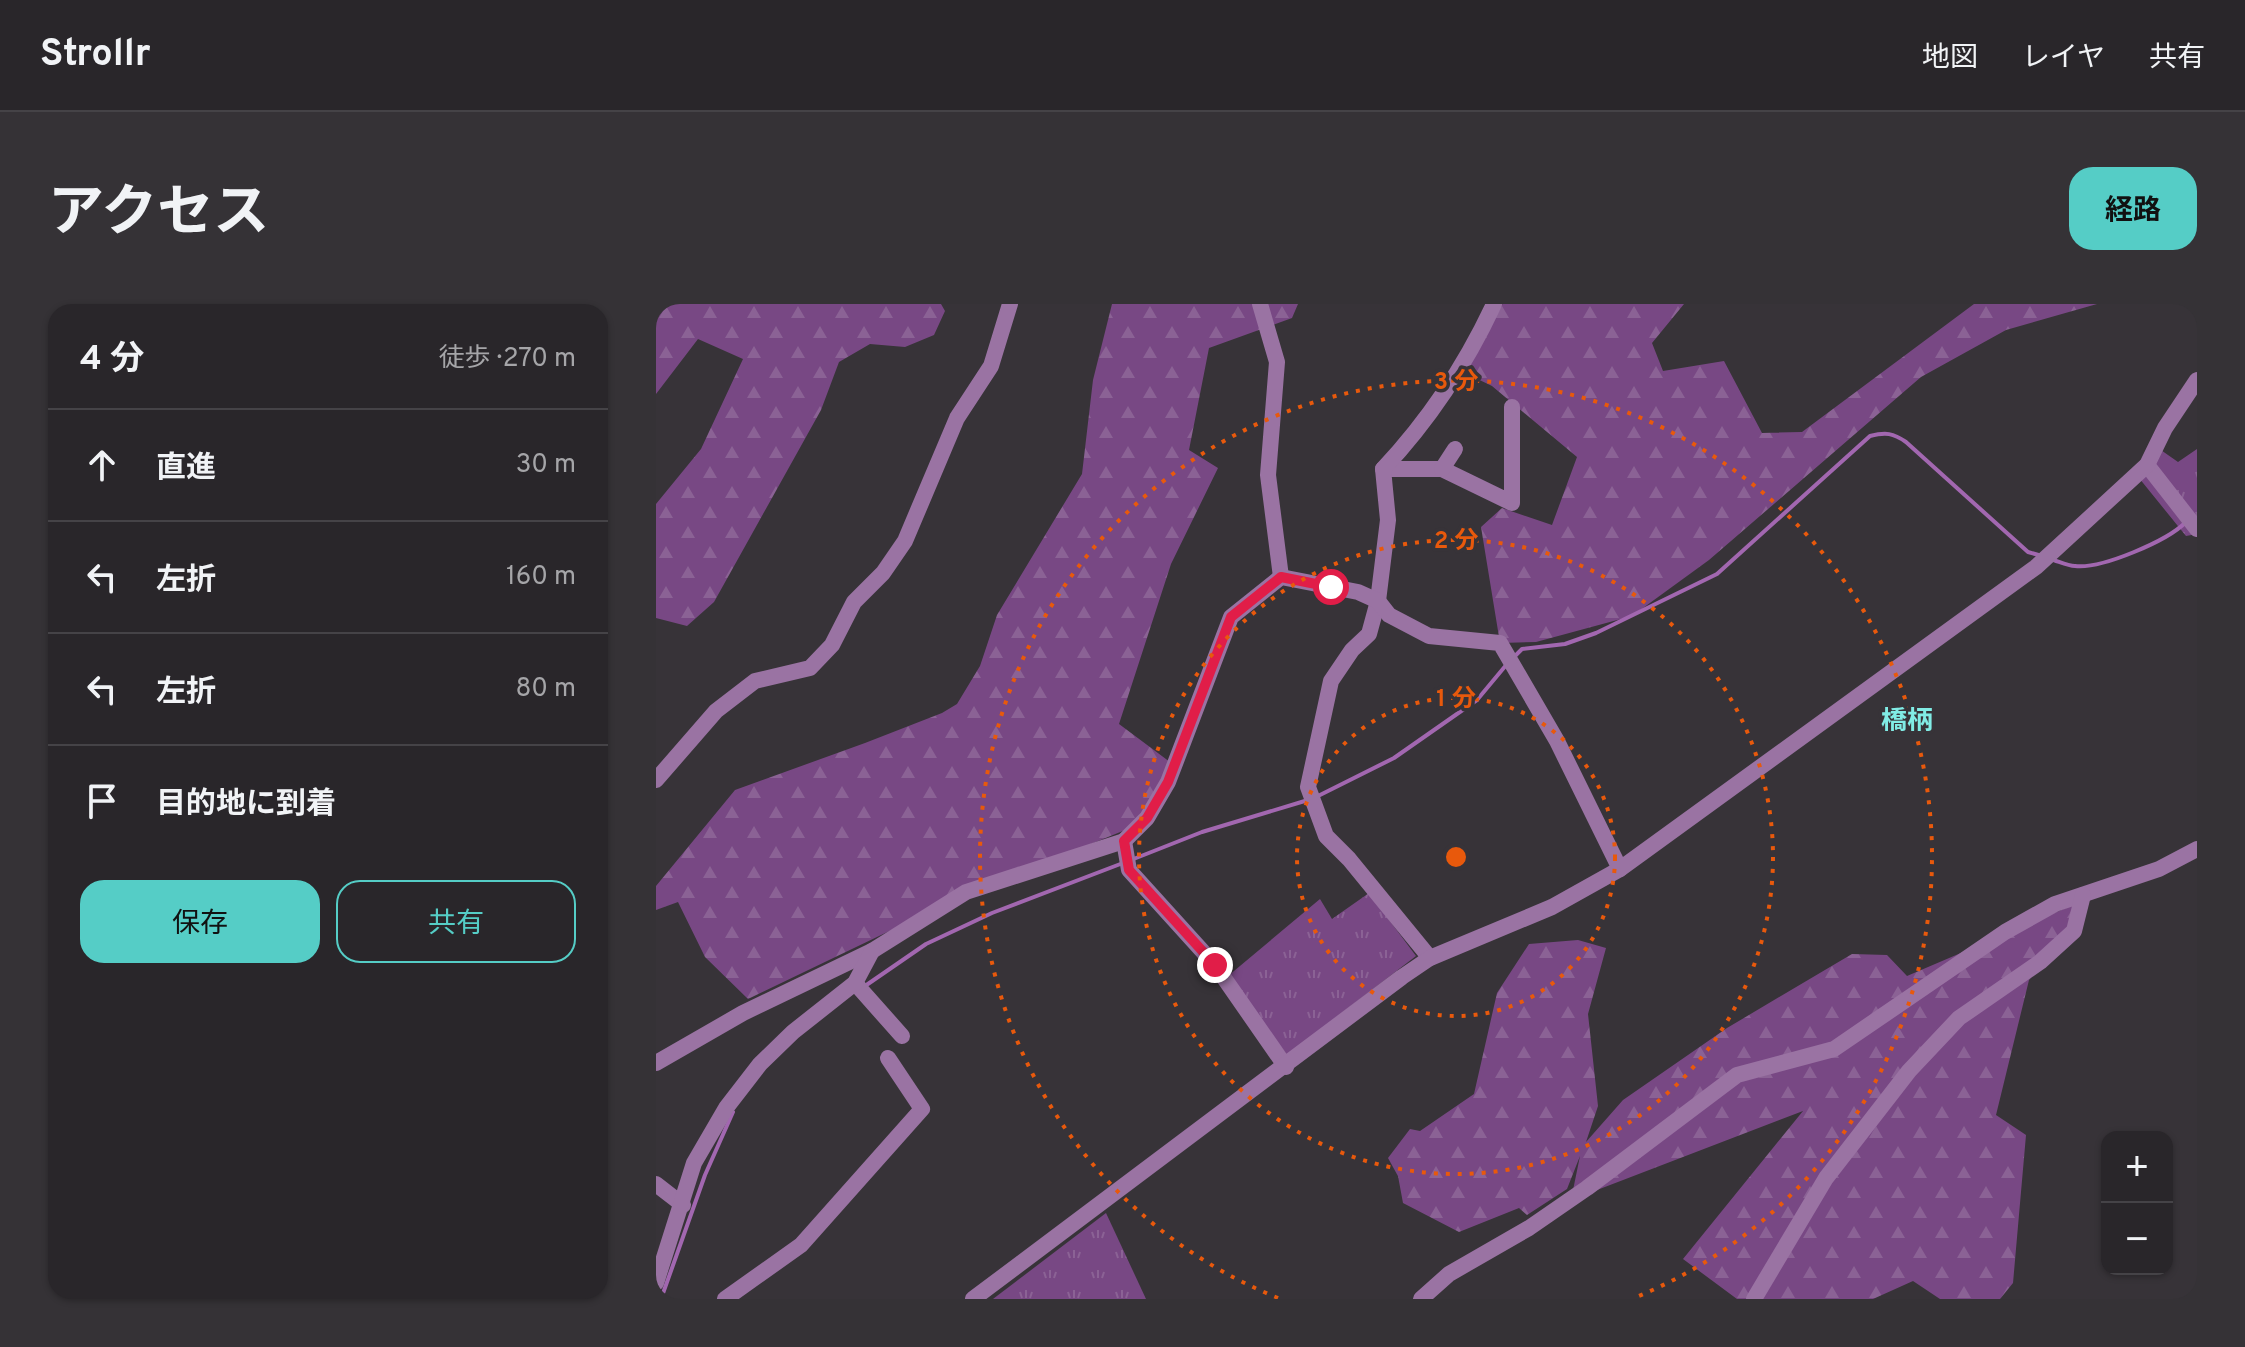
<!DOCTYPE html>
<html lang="ja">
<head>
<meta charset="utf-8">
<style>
  body { margin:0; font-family:Overpass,"Noto Sans JP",sans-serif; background:#353236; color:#f1f3f6 }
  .controls { position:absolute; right:24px; bottom:24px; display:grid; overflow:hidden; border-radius:16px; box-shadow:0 2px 6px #0004 }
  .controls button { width:72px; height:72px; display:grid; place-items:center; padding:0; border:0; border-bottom:2px solid #454347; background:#29262a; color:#f1f3f6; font:40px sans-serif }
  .stop { position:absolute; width:24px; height:24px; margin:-18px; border:6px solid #e11d48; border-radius:50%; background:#fff }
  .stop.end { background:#e11d48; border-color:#fff; box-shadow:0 2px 8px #0008 }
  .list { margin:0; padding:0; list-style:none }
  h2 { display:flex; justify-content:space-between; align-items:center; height:104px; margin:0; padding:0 32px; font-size:34px }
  h2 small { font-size:26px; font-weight:400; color:#a5a5a8 }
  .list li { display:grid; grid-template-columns:52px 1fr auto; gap:24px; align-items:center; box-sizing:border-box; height:112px; padding:0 32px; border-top:2px solid #454347 }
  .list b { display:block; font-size:30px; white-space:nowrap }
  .list em { font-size:26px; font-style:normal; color:#a5a5a8 }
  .actions { display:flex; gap:16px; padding:24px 32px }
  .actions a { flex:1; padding:18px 0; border:2px solid #55cdc6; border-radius:24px; text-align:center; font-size:28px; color:#55cdc6 }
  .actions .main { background:#55cdc6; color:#111 }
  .icon { flex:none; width:44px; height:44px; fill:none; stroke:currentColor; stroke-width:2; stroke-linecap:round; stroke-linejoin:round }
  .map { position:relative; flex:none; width:1541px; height:995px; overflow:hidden; border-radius:24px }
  header { display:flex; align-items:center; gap:48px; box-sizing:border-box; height:112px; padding:0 40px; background:#29262a; border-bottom:2px solid #454347 }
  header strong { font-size:38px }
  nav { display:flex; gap:44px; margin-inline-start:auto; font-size:28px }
  .intro { display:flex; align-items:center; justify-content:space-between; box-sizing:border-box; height:192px; padding:0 48px }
  h1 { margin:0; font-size:56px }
  .button { padding:20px 36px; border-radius:24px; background:#55cdc6; color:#111; font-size:28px; font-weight:700 }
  main { display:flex; gap:48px; padding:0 48px }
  aside { flex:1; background:#29262a; border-radius:24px; box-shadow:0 2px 6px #0004 }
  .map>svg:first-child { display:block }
</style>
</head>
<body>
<header>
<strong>Strollr</strong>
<nav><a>地図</a><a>レイヤ</a><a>共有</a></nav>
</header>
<div class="intro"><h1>アクセス</h1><a class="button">経路</a></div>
<main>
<aside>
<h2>4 分<small>徒歩 · 270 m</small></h2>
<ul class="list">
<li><svg class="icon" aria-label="ahead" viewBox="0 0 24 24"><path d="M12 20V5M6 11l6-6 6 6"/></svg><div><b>直進</b></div><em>30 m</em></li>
<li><svg class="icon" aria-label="left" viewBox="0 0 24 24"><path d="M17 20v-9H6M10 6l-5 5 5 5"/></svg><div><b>左折</b></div><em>160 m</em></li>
<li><svg class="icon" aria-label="left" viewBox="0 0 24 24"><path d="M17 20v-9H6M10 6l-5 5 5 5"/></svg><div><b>左折</b></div><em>80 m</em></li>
<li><svg class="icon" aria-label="arrive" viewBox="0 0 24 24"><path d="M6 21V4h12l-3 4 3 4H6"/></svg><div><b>目的地に到着</b></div></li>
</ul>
<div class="actions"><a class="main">保存</a><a>共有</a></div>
</aside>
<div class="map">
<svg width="1541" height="995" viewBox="0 0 1541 995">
  <defs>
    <pattern id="grass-tufts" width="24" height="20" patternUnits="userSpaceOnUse" patternTransform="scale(2)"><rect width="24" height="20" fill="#784884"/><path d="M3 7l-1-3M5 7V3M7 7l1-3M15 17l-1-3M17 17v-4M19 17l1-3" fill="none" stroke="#8b6295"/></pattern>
    <pattern id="forest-firs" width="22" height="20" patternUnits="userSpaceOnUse" patternTransform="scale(2)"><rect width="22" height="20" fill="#784884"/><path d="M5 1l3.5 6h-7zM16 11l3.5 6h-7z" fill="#8b6295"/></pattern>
  </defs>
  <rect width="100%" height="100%" fill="#373338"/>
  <!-- grass -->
  <g fill="url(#grass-tufts)">
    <path d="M1502,144L1522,158L1541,145V230L1530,232L1483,174Z"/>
    <path d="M713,589L760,652L631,751L572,672L664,595L676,615Z"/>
    <path d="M450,909L490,995H337Z"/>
  </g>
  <!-- forest -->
  <g fill="url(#forest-firs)">
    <path d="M0,0H285L289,7L278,31L249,43L214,40L183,58L165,106L58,298L31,322L0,314V200L45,145L87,55L42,35L0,90Z"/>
    <path d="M456,0H642L636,14L553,44L533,146L562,164L515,260L463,420L522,464L479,522L300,595L92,695L49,653L22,598L0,606V582L79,486L209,439L286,409L301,400L324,362L341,311L426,170L437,76Z"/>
    <path d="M847,0H1028L996,39L1007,67L1068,57L1106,129L1146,128L1318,0H1441L1350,26L1265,73L1053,256L976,312L880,338L844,339L825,223L846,204L896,221L921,153L836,82L809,69L841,2Z"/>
    <path d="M1417,601L1408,636L1373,676L1340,811L1370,831L1357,979L1344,995H1284L1257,977L1217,995H1081L1027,955L1147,807L915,896L924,852L911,885L871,911L863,904L803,928L747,899L742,872L732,854L754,825L764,827L818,790L841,689L873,640L922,636L950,644L932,710L942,802L930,838L967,796L1071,724L1196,650L1231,651L1251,672Z"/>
  </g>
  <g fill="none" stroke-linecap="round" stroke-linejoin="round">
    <!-- stream -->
    <g stroke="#a267b0" stroke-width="4">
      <path d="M1394,255C1402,257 1411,262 1419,262C1446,265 1511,237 1530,218"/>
      <path d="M857,354L866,345L909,340L940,329L1061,270L1214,132C1230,128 1237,129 1250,138L1372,248L1386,252"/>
      <path d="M660,493L738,454L821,396L851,360"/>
      <path d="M475,556L546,528L652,496"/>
      <path d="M209,682L270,640L336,609L467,559"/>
      <path d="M5,995L49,871L77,808"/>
    </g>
    <!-- minor -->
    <g stroke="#9a73a3" stroke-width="16">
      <path d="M604,0L621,58L612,171L625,273"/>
      <path d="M1491,161L1541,225"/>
      <path d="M727,165H786L856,199V103"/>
      <path d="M786,165L799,145"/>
      <path d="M0,476L60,407L99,377L154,364L176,341L198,298L227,269L249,237L301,114L335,62L354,0"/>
      <path d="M468,537L473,566L559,661L630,763"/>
      <path d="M774,654L693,555L670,532L652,483L675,377L696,346L713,330L722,297L732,216L727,165C773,116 810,60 838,0"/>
      <path d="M199,679L246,732"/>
      <path d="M0,759L87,709L216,647L310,588L468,537L491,514L512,478L575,313L625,273L702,288L722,297L733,311L773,332L844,339L901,437L964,565"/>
      <path d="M0,880L27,901"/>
      <path d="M0,979L38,859L70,804L104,760L137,728L199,679L216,647"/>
      <path d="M69,995L145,941L266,805L232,754"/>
      <path d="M317,995L746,673L774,654L896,603L964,565L1380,263L1491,161L1509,124L1541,76"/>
      <path d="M765,995L793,970L873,924L931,884L1081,771L1178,745L1349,628L1399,600L1503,565L1541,545"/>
      <path d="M1098,995L1170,874L1253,767L1303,714L1384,658L1418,627L1427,591"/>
    </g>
  </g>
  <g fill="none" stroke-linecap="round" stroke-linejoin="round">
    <!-- route -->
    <path stroke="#e11d48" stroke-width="10" d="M559,661L473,566L468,537L491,514L512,478L575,313L625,273L675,283"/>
  </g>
  <!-- distance rings -->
  <g fill="none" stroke="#e8590c" stroke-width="4" stroke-dasharray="4 8">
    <circle cx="800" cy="553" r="159"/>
    <circle cx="800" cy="553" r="317"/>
    <path d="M622 994A476 476 0 1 1 978 994"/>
  </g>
  <g text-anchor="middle" stroke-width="7" stroke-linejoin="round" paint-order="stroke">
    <!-- neighbourhood labels -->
    <g font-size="26" font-weight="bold" fill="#81ece5" stroke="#373338">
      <text x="1251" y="425">橋柄</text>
    </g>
  </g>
  <circle cx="800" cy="553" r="12" fill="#e8590c" stroke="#373338" stroke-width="4"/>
  <g font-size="24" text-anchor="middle" font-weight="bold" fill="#e8590c" stroke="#373338" stroke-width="7" stroke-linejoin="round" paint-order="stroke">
    <text x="800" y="85">3 分</text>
    <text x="800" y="244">2 分</text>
    <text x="800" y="402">1 分</text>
  </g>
</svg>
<div class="controls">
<button>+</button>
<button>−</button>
</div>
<div class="stop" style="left:675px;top:283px"></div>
<div class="stop end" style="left:559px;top:661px"></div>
</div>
</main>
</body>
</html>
